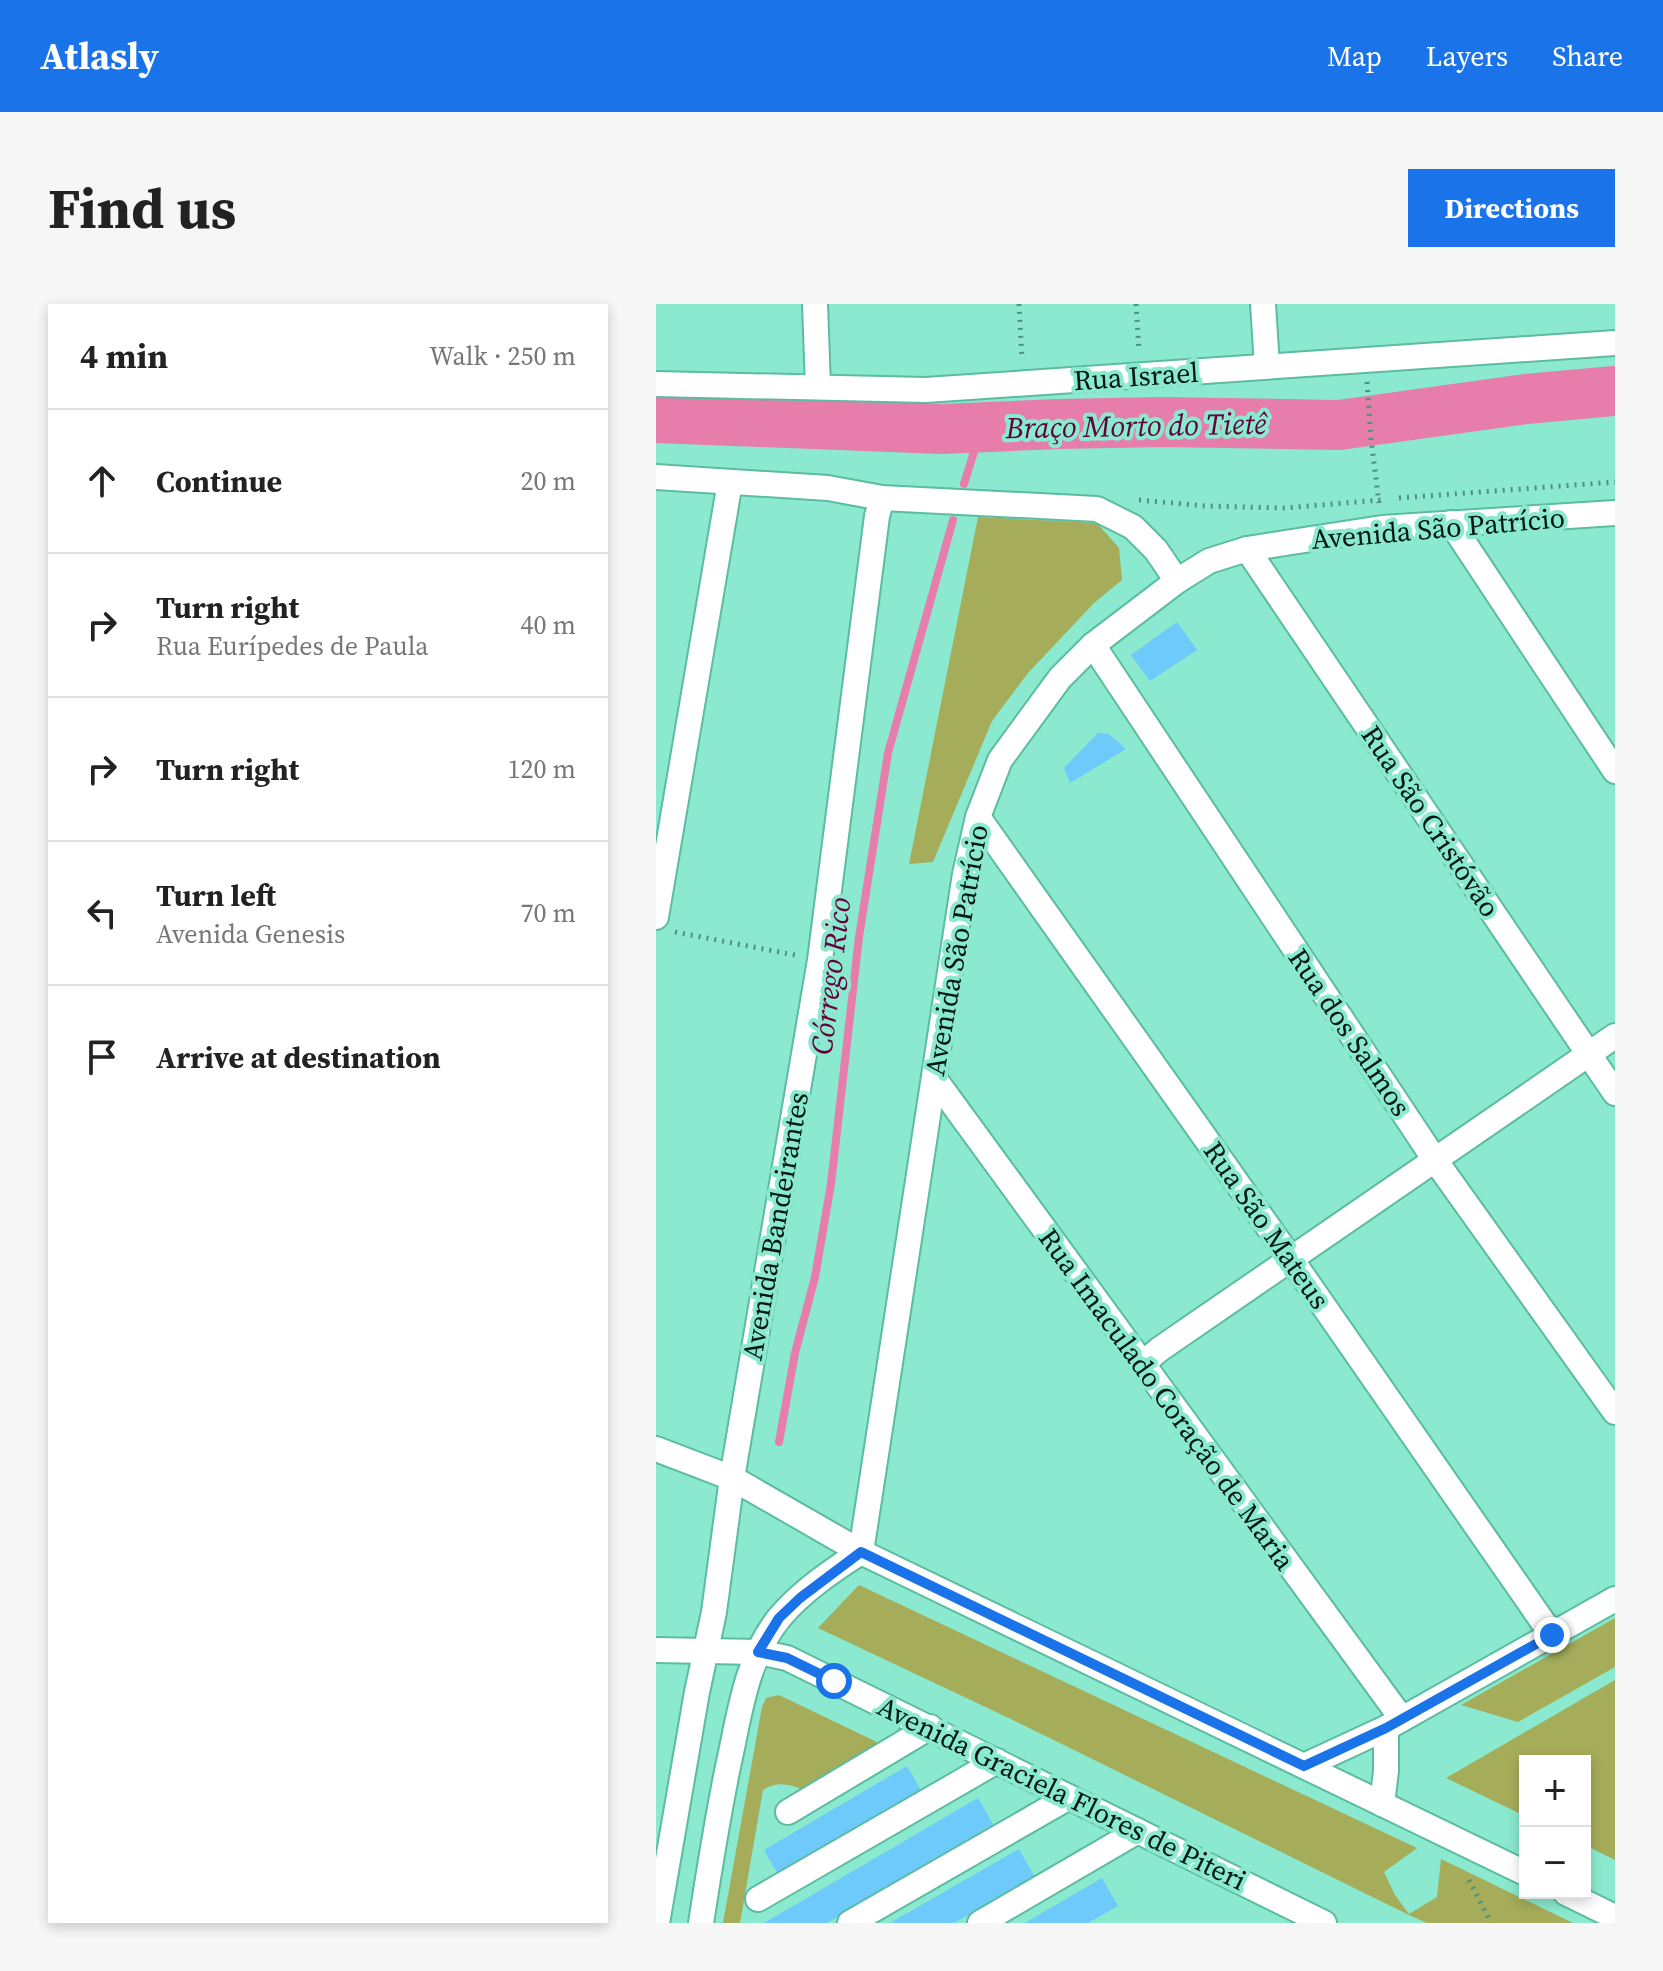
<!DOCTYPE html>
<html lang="en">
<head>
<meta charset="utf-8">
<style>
  body { margin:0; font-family:"Source Serif 4",serif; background:#f6f6f6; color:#222 }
  .controls { position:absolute; right:24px; bottom:24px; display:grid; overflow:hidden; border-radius:0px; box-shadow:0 4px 12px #0003 }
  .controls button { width:72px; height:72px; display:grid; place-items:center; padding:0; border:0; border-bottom:2px solid #e0e0e0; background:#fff; color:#222; font:40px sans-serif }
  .stop { position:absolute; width:24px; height:24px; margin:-18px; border:6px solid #1a73e8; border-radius:50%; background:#fff }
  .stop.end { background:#1a73e8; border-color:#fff; box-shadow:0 2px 8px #0008 }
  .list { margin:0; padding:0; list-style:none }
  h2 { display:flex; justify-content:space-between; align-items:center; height:104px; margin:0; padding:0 32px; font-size:34px }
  h2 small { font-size:26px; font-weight:400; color:#767676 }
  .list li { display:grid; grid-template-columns:52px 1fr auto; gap:24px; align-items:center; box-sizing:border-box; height:144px; padding:0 32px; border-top:2px solid #e0e0e0 }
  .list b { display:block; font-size:30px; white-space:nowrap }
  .list p { margin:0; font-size:26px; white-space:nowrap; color:#767676 }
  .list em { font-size:26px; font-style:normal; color:#767676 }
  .icon { flex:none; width:44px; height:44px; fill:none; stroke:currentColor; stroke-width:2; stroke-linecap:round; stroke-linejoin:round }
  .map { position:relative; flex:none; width:959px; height:1619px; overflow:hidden; border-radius:0px }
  header { display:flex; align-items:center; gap:48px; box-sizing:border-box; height:112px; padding:0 40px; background:#1a73e8; color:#fff }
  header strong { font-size:38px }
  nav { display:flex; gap:44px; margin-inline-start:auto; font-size:28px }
  .intro { display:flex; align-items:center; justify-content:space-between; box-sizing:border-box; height:192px; padding:0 48px }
  h1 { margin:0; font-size:56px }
  .button { padding:20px 36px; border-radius:0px; background:#1a73e8; color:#fff; font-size:28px; font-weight:700 }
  main { display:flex; gap:48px; padding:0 48px }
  aside { flex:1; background:#fff; border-radius:0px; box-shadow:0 4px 12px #0003 }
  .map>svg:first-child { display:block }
</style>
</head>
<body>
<header>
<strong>Atlasly</strong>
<nav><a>Map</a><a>Layers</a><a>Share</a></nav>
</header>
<div class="intro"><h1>Find us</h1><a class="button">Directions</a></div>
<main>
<aside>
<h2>4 min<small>Walk · 250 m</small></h2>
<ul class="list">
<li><svg class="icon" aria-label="ahead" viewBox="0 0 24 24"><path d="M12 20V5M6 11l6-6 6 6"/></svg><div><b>Continue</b></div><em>20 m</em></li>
<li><svg class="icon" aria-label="right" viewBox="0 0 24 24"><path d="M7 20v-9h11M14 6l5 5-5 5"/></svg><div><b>Turn right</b><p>Rua Eurípedes de Paula</p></div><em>40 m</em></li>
<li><svg class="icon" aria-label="right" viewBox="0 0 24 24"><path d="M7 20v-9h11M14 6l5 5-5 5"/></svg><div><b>Turn right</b></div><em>120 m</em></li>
<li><svg class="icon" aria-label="left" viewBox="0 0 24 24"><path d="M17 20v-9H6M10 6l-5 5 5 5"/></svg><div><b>Turn left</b><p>Avenida Genesis</p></div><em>70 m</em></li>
<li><svg class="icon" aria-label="arrive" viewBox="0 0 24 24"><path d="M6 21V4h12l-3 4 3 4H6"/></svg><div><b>Arrive at destination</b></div></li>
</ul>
</aside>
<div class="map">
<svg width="959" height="1619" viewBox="0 0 959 1619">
  <rect width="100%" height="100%" fill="#8ae9ce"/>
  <!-- green -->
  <g fill="#a5ad5a">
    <path d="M322,213L441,219L463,244L466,276L438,299L372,369L336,417L277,558L253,560Z"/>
    <path d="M203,1281L761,1544L728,1568L739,1591L753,1610L781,1593L785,1555L917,1619H771L753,1611L357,1416L162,1324Z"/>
    <path d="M959,1314V1363L862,1418L805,1401Z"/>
    <path d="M959,1376V1556L929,1541V1457H869V1512L790,1474Z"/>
    <path d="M123,1391L225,1440L148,1486C133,1480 121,1477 107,1486L84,1619H67L106,1403L110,1394Z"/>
  </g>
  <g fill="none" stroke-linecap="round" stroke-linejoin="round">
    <!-- stream -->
    <g stroke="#e67dab" stroke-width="8">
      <path d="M308,180L325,125"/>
      <path d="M123,1138L139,1049L159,973L175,880L203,633L232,449L297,216"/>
    </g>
    <!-- river -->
    <path stroke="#e67dab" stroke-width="50" d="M0,114L286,125L402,120L506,118L683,121L870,95L959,87"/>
  </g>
  <!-- building -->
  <g fill="#6dcafa">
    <path d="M521,318L541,346L494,377L475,351Z"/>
    <path d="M442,429L453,430L470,445L414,479L408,464Z"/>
    <path d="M251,1462L267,1490L124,1574L108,1546Z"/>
    <path d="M322,1494L338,1522L171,1619H108Z"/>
    <path d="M363,1545L379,1573L298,1619H234Z"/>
    <path d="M446,1574L462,1602L432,1619H369Z"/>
  </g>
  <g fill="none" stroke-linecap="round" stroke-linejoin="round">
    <!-- street casing -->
    <g stroke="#5cbca2" stroke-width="28">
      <g id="street">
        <path d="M159,0L162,83"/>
        <path d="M607,0L611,62"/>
        <path d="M0,80L270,86L959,39"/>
        <path d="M0,173L172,184L226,194L441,205L477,223L500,246L521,277"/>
        <path d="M795,219L959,467"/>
        <path d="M591,245L959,789"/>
        <path d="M437,341L779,856L959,1108"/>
        <path d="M322,513L635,955L896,1331"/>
        <path d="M0,613L74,178"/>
        <path d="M278,774L746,1415"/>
        <path d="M486,1060L504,1045L959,732"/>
        <path d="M0,1145L76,1174L205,1248L869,1569"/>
        <path d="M0,1346L102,1348L131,1354L668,1619"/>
        <path d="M648,1462L730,1424L959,1295"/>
        <path d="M726,1500L730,1467V1424"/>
        <path d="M132,1508L274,1423"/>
        <path d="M910,1589L959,1613"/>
        <path d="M102,1595L341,1457"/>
        <path d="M1,1619L41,1388L58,1308L76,1174L164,656L221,212L226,194"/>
        <path d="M45,1619C54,1561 63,1502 76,1444C85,1399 94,1349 124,1313C146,1287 177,1266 205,1248L309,570L322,513L344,456L404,374L437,341L521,277L553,257L591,245L726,224L959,209"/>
        <path d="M194,1619L413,1493"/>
        <path d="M324,1619L482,1527"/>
      </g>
    </g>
    <!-- path -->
    <g stroke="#4f907e" stroke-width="5" stroke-dasharray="2 6" stroke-linecap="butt">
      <path d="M363,0L366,56"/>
      <path d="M480,0L483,47"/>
      <path d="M711,78L715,135L723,199"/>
      <path d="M743,194L959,178"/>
      <path d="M483,196L550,202L628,204L725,196"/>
      <path d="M19,628L139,651"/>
      <path d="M813,1576L835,1619"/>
    </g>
    <!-- street -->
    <use href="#street" stroke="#fff" stroke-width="24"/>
  </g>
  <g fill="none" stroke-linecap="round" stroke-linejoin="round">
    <!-- route -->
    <path stroke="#1a73e8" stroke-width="10" d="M178,1377L131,1354L102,1348L123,1314L144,1294L205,1248L648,1462L730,1424L896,1331"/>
  </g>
  <g text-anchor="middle" stroke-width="8" stroke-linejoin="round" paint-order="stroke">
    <!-- street labels -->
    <g font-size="28" fill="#001912" stroke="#8ae9ce">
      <text transform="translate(480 72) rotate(-4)" y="10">Rua Israel</text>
      <text transform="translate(782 224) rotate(-5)" y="10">Avenida São Patrício</text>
      <text transform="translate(775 517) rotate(56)" y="10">Rua São Cristóvão</text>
      <text transform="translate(300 646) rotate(-80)" y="10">Avenida São Patrício</text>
      <text transform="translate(694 728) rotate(56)" y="10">Rua dos Salmos</text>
      <text transform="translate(611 921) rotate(55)" y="10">Rua São Mateus</text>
      <text transform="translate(119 922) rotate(-80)" y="10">Avenida Bandeirantes</text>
      <text transform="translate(511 1095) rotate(54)" y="10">Rua Imaculado Coração de Maria</text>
      <text transform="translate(406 1489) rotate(26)" y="10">Avenida Graciela Flores de Piteri</text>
    </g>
    <!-- water labels -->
    <g font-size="30" font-style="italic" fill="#65023c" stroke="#8ae9ce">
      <text transform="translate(480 122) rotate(-1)" y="10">Braço Morto do Tietê</text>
      <text transform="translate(175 672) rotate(-83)" y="10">Córrego Rico</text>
    </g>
  </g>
</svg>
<div class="controls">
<button>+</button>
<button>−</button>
</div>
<div class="stop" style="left:178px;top:1377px"></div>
<div class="stop end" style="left:896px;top:1331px"></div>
</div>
</main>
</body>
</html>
